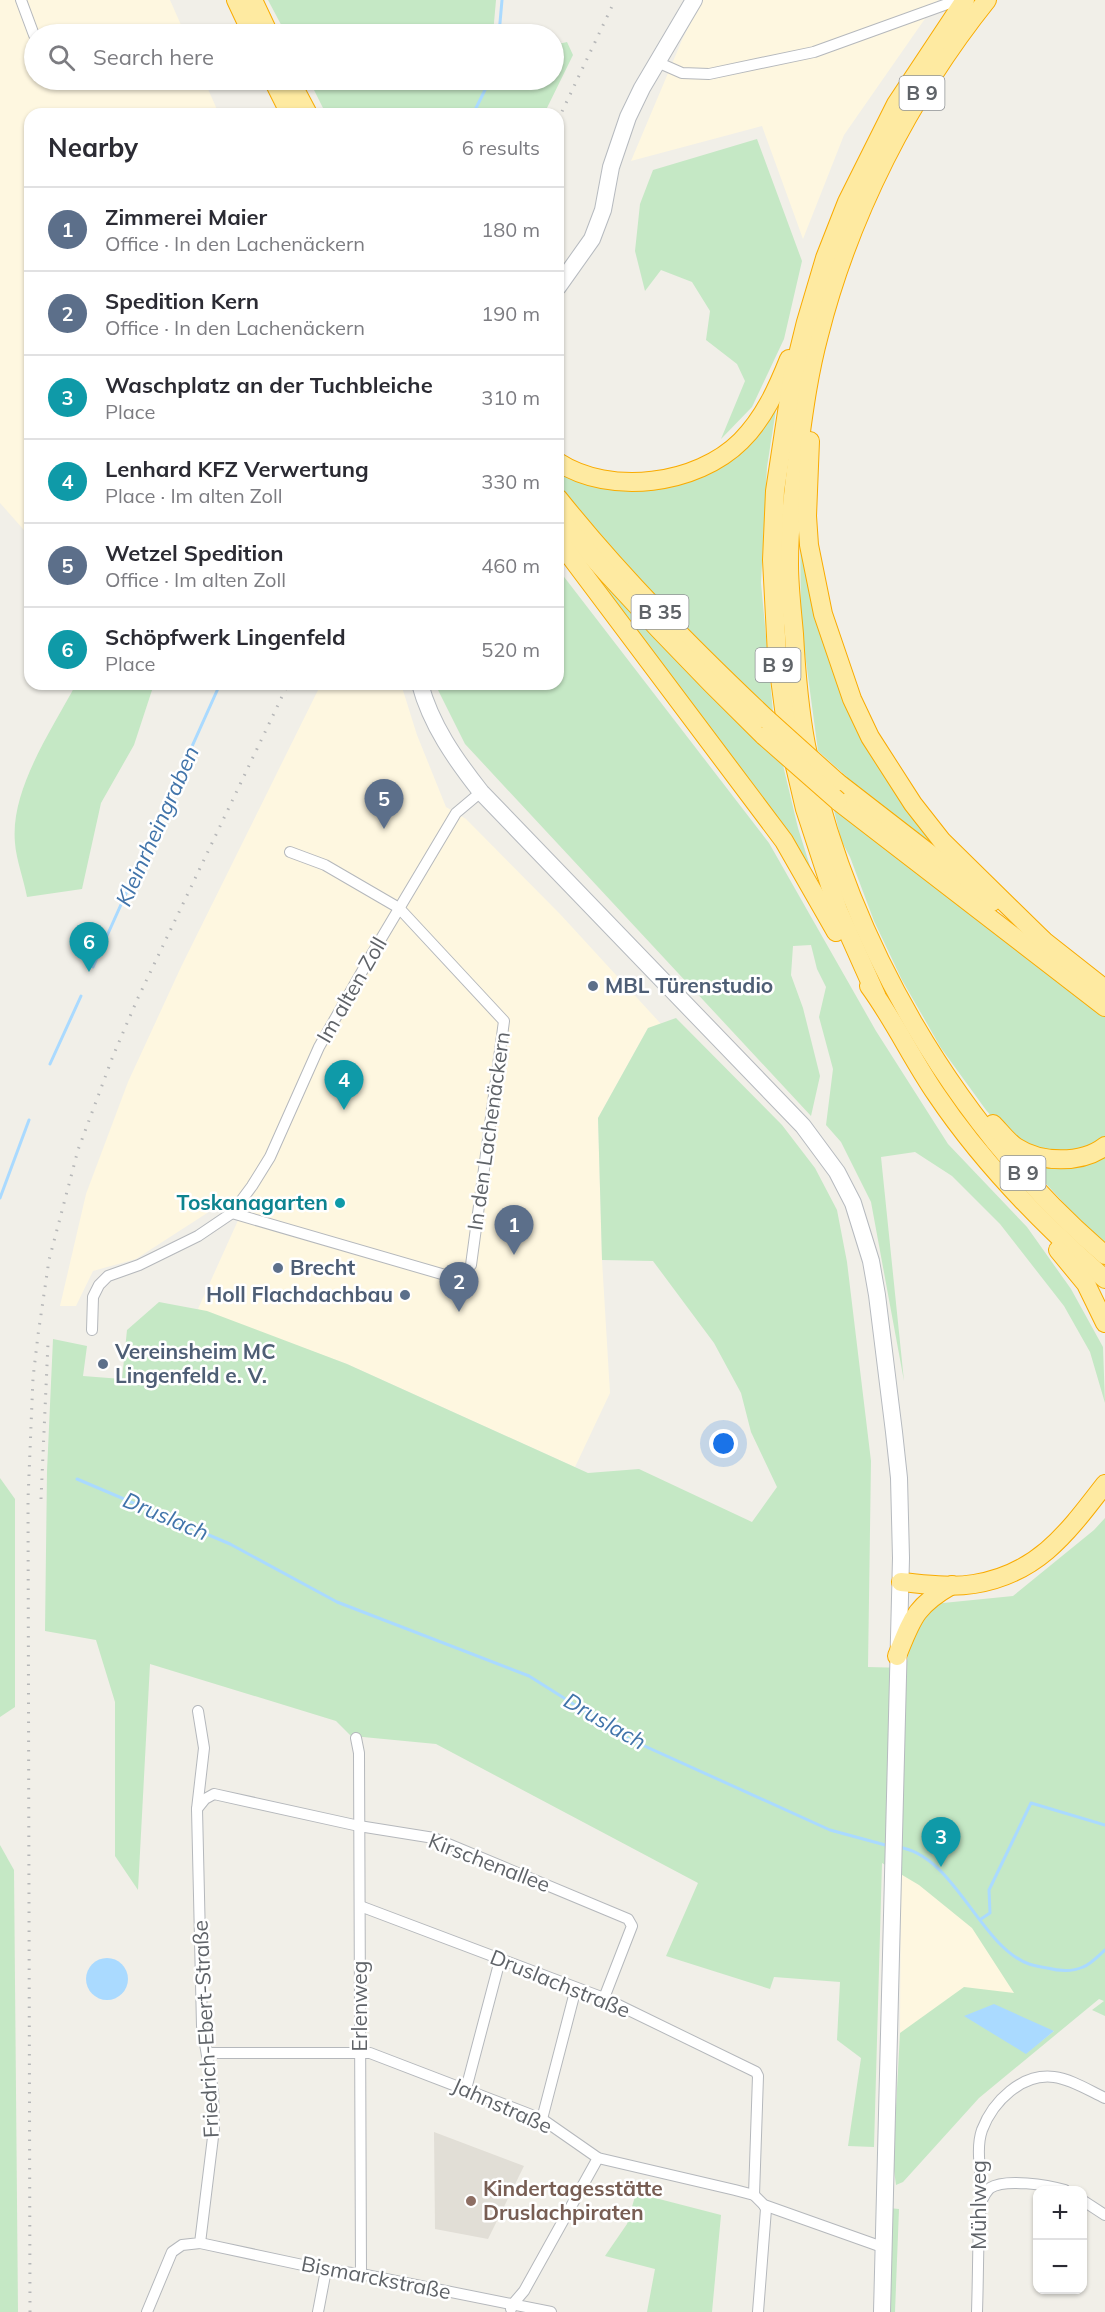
<!DOCTYPE html>
<html lang="en">
<head>
<meta charset="utf-8">
<style>
  body { margin:0; font-family:Mulish,sans-serif; background:#f7f7f7; color:#2b2b33 }
  .controls { position:absolute; right:18px; bottom:18px; display:grid; overflow:hidden; border-radius:12px; box-shadow:0 2px 4px #0004 }
  .controls button { width:54px; height:54px; display:grid; place-items:center; padding:0; border:0; border-bottom:2px solid #e1e1e2; background:#fff; color:#2b2b33; font:30px sans-serif }
  .you { position:absolute; left:724px; top:1444px; width:21px; height:21px; margin:-15px; border:4px solid #fff; border-radius:50%; background:#1a73e8; box-shadow:0 0 0 9px #1a73e833 }
  .badge { display:grid; place-items:center; width:39px; height:39px; border-radius:50%; background:#ea4335; color:#fff; font-size:20px; font-weight:700 }
  .pin { position:absolute; translate:-50% -50px; filter:drop-shadow(0 2px 3px #0008) }
  .pin::after { content:''; position:absolute; top:32px; width:21px; height:18px; background:inherit; clip-path:polygon(0 0,100% 0,50% 100%) }
  .list { margin:0; padding:0; list-style:none }
  h2 { display:flex; justify-content:space-between; align-items:center; height:78px; margin:0; padding:0 24px; font-size:26px }
  h2 small { font-size:20px; font-weight:400; color:#7c7c81 }
  .list li { display:grid; grid-template-columns:39px 1fr auto; gap:18px; align-items:center; box-sizing:border-box; height:84px; padding:0 24px; border-top:2px solid #e1e1e2 }
  .list b { display:block; font-size:22px; white-space:nowrap }
  .list p { margin:0; font-size:20px; white-space:nowrap; color:#7c7c81 }
  .list em { font-size:20px; font-style:normal; color:#7c7c81 }
  .icon { flex:none; width:33px; height:33px; fill:none; stroke:currentColor; stroke-width:2; stroke-linecap:round; stroke-linejoin:round }
  .map { position:relative; flex:none; width:1105px; height:2312px; overflow:hidden }
  .search { position:absolute; background:#fff; box-shadow:0 2px 4px #0004; left:24px; top:24px; width:540px; height:66px; display:flex; align-items:center; gap:15px; box-sizing:border-box; padding:0 21px; border-radius:33px; color:#7c7c81; font-size:22px }
  .panel { position:absolute; background:#fff; box-shadow:0 2px 4px #0004; left:24px; top:108px; width:540px; height:582px; border-radius:18px }
  .map>svg:first-child { display:block }
</style>
</head>
<body>
<div class="map">
<svg width="1105" height="2312" viewBox="0 0 1105 2312">
  <rect width="100%" height="100%" fill="#f1efe8"/>
  <!-- commercial -->
  <g fill="#fef7e0">
    <path d="M0,0H170L185,34H34V80H204L219,114H30V537L0,503Z"/>
    <path d="M702,0H938L844,135L803,239L762,126L631,161L682,40Z"/>
    <path d="M321,684H401L417,735L446,807L466,819L560,914L661,1024L648,1028L598,1118L602,1260L610,1393L575,1467L347,1364L198,1309L240,1216L218,1206L136,1259L93,1271L76,1306H60L86,1194L128,1082L181,967Z"/>
    <path d="M901,1874L920,1885L972,1927L1015,1993L900,2033Z"/>
  </g>
  <!-- education -->
  <path fill="#e1ded6" d="M434,2132L524,2166L488,2239L435,2229Z"/>
  <!-- green -->
  <g fill="#c5e8c5" fill-rule="evenodd">
    <path d="M268,0H496L493,34H286Z"/>
    <path d="M567,42L573,55L544,114H326L309,80H554V45Z"/>
    <path d="M757,139L802,261L784,339L752,407L721,439L745,381L737,364L706,340L710,311L692,282L661,270L645,291L635,251L640,204L653,170Z"/>
    <path d="M777,403L767,467L761,583L773,712L681,626L578,512L558,486V469L685,480Z"/>
    <path d="M800,517L832,662L958,864L846,780L847,777L818,751L801,624Z"/>
    <path d="M572,545L755,740L783,765L798,828L815,882Z"/>
    <path d="M558,569L769,843L876,1031L948,1144L1027,1227L1071,1289L1103,1347L1105,1403L1090,1352L1064,1306L1000,1224L952,1176L915,1152L881,1157L904,1381L871,1202L841,1142L826,1125L833,1069L819,1017L826,987L817,969L811,945L793,946L791,975L803,1008L820,1076L811,1116L465,744L435,684H558Z"/>
    <path d="M76,684H154L134,745L101,803L82,889L27,897C24,880 16,859 15,843C10,789 52,730 76,684Z"/>
    <path d="M833,806L1105,1013V1141L1073,1154L1031,1150L999,1125L986,1110L941,1048L902,980L874,921L850,857L841,840Z"/>
    <path d="M676,1018L782,1125L815,1168L837,1210L847,1262L871,1461L868,1667L906,1668L910,1642L920,1616L933,1604L1013,1596L1094,1530L1105,1518V2016L1092,2010L1104,2001L1099,1999L979,2098L903,2182L896,2185L893,2163L900,2033L964,1987L1014,1993L972,1928L919,1885L882,1863L874,2147L848,2146L861,2058L837,2040L840,1982L774,1977L770,1989L666,1956L698,1883L436,1744L363,1737L353,1738L336,1721L150,1664L138,1890L115,1856V1702L96,1640L45,1631L47,1471L53,1339L87,1346L83,1376L122,1379L127,1330L159,1302L207,1311L347,1364L588,1473L639,1469L752,1522L777,1487L751,1432L741,1393L714,1343L653,1261L602,1260L598,1118L648,1028ZM965,2016L1054,2031L1026,2053Z"/>
    <path d="M1018,1153H1105V1243L1071,1211Z"/>
    <path d="M0,1478L15,1499V1707L0,1717Z"/>
    <path d="M0,1845L14,1870L18,2312H0Z"/>
    <path d="M636,2193L721,2215L712,2312H647L655,2269L605,2256L627,2224Z"/>
    <path d="M889,2208L899,2209L895,2312H887Z"/>
  </g>
  <!-- water -->
  <g fill="#aadaff">
    <circle cx="107" cy="1979" r="21"/>
    <path d="M994,2004L1054,2031L1026,2054L964,2016Z"/>
  </g>
  <g fill="none" stroke-linecap="round" stroke-linejoin="round">
    <!-- stream -->
    <g stroke="#aadaff" stroke-width="3">
      <path d="M499,34L502,0"/>
      <path d="M473,114L490,80"/>
      <path d="M93,967L220,684"/>
      <path d="M50,1064L81,996"/>
      <path d="M0,1198L29,1120"/>
      <path d="M77,1479L230,1544L337,1602L529,1676L629,1739L830,1830L889,1846"/>
      <path d="M898,1847C955,1855 979,1946 1029,1964C1035,1966 1041,1967 1047,1968C1059,1971 1072,1972 1083,1967C1091,1964 1098,1956 1105,1950"/>
      <path d="M981,1919L990,1913L989,1890L1031,1803L1105,1825"/>
    </g>
    <!-- minor casing -->
    <g stroke="#b5b8bc" stroke-width="12">
      <g id="minor">
        <path d="M21,0L34,35"/>
        <path d="M657,62L682,73L709,74L814,52L958,0"/>
        <path d="M232,1213L452,1277L463,1274L471,1265L504,1021L399,908L325,865L290,852"/>
        <path d="M92,1330L93,1297L99,1285L108,1276L139,1265L198,1236L232,1213L252,1186L270,1157L319,1047L372,954L456,813L481,792"/>
        <path d="M356,1738L359,1753L361,2274"/>
        <path d="M197,1809L205,1799L214,1794L359,1826L434,1838L628,1919L632,1926L604,1998"/>
        <path d="M360,1906L604,1998L756,2072L758,2076L754,2195"/>
        <path d="M208,2053H370L542,2119L598,2158L735,2190L754,2195L764,2205L885,2248"/>
        <path d="M466,2089L500,1960"/>
        <path d="M542,2119L576,1988"/>
        <path d="M982,2200C984,2196 987,2191 990,2188C1005,2178 1048,2185 1065,2190"/>
        <path d="M1082,2200L1105,2215"/>
        <path d="M200,2243L326,2270L361,2274L551,2312"/>
        <path d="M511,2309L512,2305L524,2291L598,2158"/>
        <path d="M147,2312L172,2252L182,2245L200,2243L214,2129L213,2091L202,2026L197,1809L204,1748L198,1711"/>
        <path d="M318,2312L326,2270"/>
        <path d="M758,2312L766,2209L764,2205"/>
        <path d="M977,2312C978,2282 978,2251 979,2221C980,2213 982,2206 982,2198C982,2176 975,2150 982,2130C993,2101 1022,2073 1054,2077C1071,2079 1090,2091 1105,2098"/>
      </g>
    </g>
    <!-- secondary casing -->
    <g stroke="#b6babf" stroke-width="18">
      <g id="secondary">
        <path d="M558,287L592,239L603,210L611,167L628,117L642,88L694,0"/>
        <path d="M420,684C431,725 455,759 481,792L803,1126L837,1172L853,1203L871,1261L877,1295L894,1432L899,1478L901,1558L882,2312"/>
      </g>
    </g>
    <!-- trunk casing -->
    <g stroke="#f9ab00" stroke-width="20">
      <g id="trunk">
        <path d="M236,0L252,34"/>
        <path d="M253,0L269,34"/>
        <path d="M987,0C910,96 849,216 819,335C809,372 804,409 799,446C794,485 789,524 789,564C789,587 792,611 794,634C796,671 799,708 806,745C847,940 954,1125 1105,1255"/>
        <path d="M273,80L290,114"/>
        <path d="M290,80L308,114"/>
        <path d="M810,441L807,516L809,545L823,614L852,699L870,737L913,804L942,841L1043,940"/>
        <path d="M558,462C610,496 697,485 741,441C764,418 777,389 789,359"/>
        <path d="M558,498C621,577 694,650 768,720"/>
        <path d="M558,518C624,594 692,666 764,736"/>
        <path d="M558,540L784,841L836,932"/>
        <path d="M837,782L992,902"/>
        <path d="M838,801L1105,1007"/>
        <path d="M1034,933L1105,989"/>
        <path d="M869,986C894,1020 912,1059 936,1094C983,1164 1042,1224 1105,1279"/>
        <path d="M876,995L838,910L805,809L787,732L777,655L772,560L775,491L792,379L806,322L825,258L847,202L896,104L965,0"/>
        <path d="M993,1124C1000,1131 1007,1141 1016,1147C1040,1163 1082,1164 1105,1146"/>
        <path d="M1058,1250L1086,1284L1105,1323"/>
        <path d="M901,1582C924,1584 950,1588 974,1584C1038,1574 1068,1532 1105,1484"/>
        <path d="M897,1656C912,1619 915,1606 952,1585"/>
      </g>
    </g>
    <!-- minor -->
    <use href="#minor" stroke="#fff" stroke-width="10"/>
    <!-- secondary -->
    <use href="#secondary" stroke="#fff" stroke-width="16"/>
    <!-- trunk -->
    <use href="#trunk" stroke="#feeaa1" stroke-width="18"/>
    <!-- rail -->
    <g stroke="#b6b7b8" stroke-width="3" stroke-dasharray="1.5 8" stroke-linecap="butt">
      <path d="M558,120L615,0"/>
      <path d="M41,1499L48,1343"/>
      <path d="M30,2312L28,1499L33,1378L38,1335L49,1260L78,1150L113,1056L137,1000L288,684"/>
    </g>
    <!-- trunk-bridge casing -->
    <g stroke="#f9ab00" stroke-width="20" stroke-linecap="butt">
      <g id="trunk-bridge">
        <path d="M768,720L837,782"/>
        <path d="M764,736L838,801"/>
      </g>
    </g>
    <!-- trunk-bridge -->
    <use href="#trunk-bridge" stroke="#feeaa1" stroke-width="18"/>
  </g>
  <!-- markers -->
  <g fill="#5c6f8a" stroke="#fff" stroke-width="2">
    <circle cx="593" cy="986" r="6"/>
    <circle cx="278" cy="1268" r="6"/>
    <circle cx="405" cy="1295" r="6"/>
    <circle cx="103" cy="1364" r="6"/>
  </g>
  <circle fill="#0f9aa8" stroke="#fff" stroke-width="2" cx="340" cy="1203" r="6"/>
  <circle fill="#8d6e63" stroke="#fff" stroke-width="2" cx="471" cy="2201" r="6"/>
  <g text-anchor="middle" stroke-width="5" stroke-linejoin="round" paint-order="stroke">
    <!-- shield labels -->
    <g fill="#fff" stroke="#8f9295" stroke-width="1.5">
      <rect x="899.5" y="76" width="45" height="34" rx="4.5"/>
      <rect x="631.5" y="595" width="57" height="34" rx="4.5"/>
      <rect x="755.5" y="648" width="45" height="34" rx="4.5"/>
      <rect x="1000.5" y="1156" width="45" height="34" rx="4.5"/>
    </g>
    <g font-size="20" font-weight="bold" fill="#5f6368">
      <text x="922" y="100">B 9</text>
      <text x="660" y="619">B 35</text>
      <text x="778" y="672">B 9</text>
      <text x="1023" y="1180">B 9</text>
    </g>
    <!-- service labels -->
    <g font-size="21" font-weight="bold" fill="#4e5e75" stroke="#fff" text-anchor="start">
      <text x="605" y="993">MBL Türenstudio</text>
      <text x="290" y="1275">Brecht</text>
      <text x="393" y="1302" text-anchor="end">Holl Flachdachbau</text>
      <text x="115" y="1359">Vereinsheim MC<tspan x="115" dy="24">Lingenfeld e. V.</tspan></text>
    </g>
    <!-- street labels -->
    <g font-size="21" fill="#5f6368" stroke="#fff">
      <text transform="translate(352 990) rotate(-60)" y="7">Im alten Zoll</text>
      <text transform="translate(489 1131) rotate(-82)" y="7">In den Lachenäckern</text>
      <text transform="translate(489 1863) rotate(21)" y="7">Kirschenallee</text>
      <text transform="translate(560 1984) rotate(22)" y="7">Druslachstraße</text>
      <text transform="translate(360 2006) rotate(-90)" y="7">Erlenweg</text>
      <text transform="translate(206 2029) rotate(-93)" y="7">Friedrich-Ebert-Straße</text>
      <text transform="translate(502 2106) rotate(24)" y="7">Jahnstraße</text>
      <text transform="translate(979 2205) rotate(-90)" y="7">Mühlweg</text>
      <text transform="translate(376 2278) rotate(11)" y="7">Bismarckstraße</text>
    </g>
    <!-- culture labels -->
    <g font-size="21" font-weight="bold" fill="#0d838f" stroke="#fff" text-anchor="end">
      <text x="328" y="1210">Toskanagarten</text>
    </g>
    <!-- education labels -->
    <g font-size="21" font-weight="bold" fill="#785e54" stroke="#fff" text-anchor="start">
      <text x="483" y="2196">Kindertagesstätte<tspan x="483" dy="24">Druslachpiraten</tspan></text>
    </g>
    <!-- water labels -->
    <g font-size="22" font-style="italic" fill="#4174aa" stroke="#fff">
      <text transform="translate(157 826) rotate(-66)" y="8">Kleinrheingraben</text>
      <text transform="translate(166 1516) rotate(23)" y="8">Druslach</text>
      <text transform="translate(605 1721) rotate(30)" y="8">Druslach</text>
    </g>
  </g>
</svg>
<div class="controls">
<button>+</button>
<button>−</button>
</div>
<div class="you"></div>
<div class="pin badge" style="left:514px;top:1255px;background:#5c6f8a">1</div>
<div class="pin badge" style="left:459px;top:1312px;background:#5c6f8a">2</div>
<div class="pin badge" style="left:941px;top:1867px;background:#0f9aa8">3</div>
<div class="pin badge" style="left:344px;top:1110px;background:#0f9aa8">4</div>
<div class="pin badge" style="left:384px;top:829px;background:#5c6f8a">5</div>
<div class="pin badge" style="left:89px;top:972px;background:#0f9aa8">6</div>
<div class="search"><svg class="icon" aria-label="search" viewBox="0 0 24 24"><circle cx="10" cy="10" r="6"/><path d="M15 15l6 6"/></svg>Search here</div>
<section class="panel">
<h2>Nearby<small>6 results</small></h2>
<ul class="list">
<li><span class="badge" style="background:#5c6f8a">1</span><div><b>Zimmerei Maier</b><p>Office · In den Lachenäckern</p></div><em>180 m</em></li>
<li><span class="badge" style="background:#5c6f8a">2</span><div><b>Spedition Kern</b><p>Office · In den Lachenäckern</p></div><em>190 m</em></li>
<li><span class="badge" style="background:#0f9aa8">3</span><div><b>Waschplatz an der Tuchbleiche</b><p>Place</p></div><em>310 m</em></li>
<li><span class="badge" style="background:#0f9aa8">4</span><div><b>Lenhard KFZ Verwertung</b><p>Place · Im alten Zoll</p></div><em>330 m</em></li>
<li><span class="badge" style="background:#5c6f8a">5</span><div><b>Wetzel Spedition</b><p>Office · Im alten Zoll</p></div><em>460 m</em></li>
<li><span class="badge" style="background:#0f9aa8">6</span><div><b>Schöpfwerk Lingenfeld</b><p>Place</p></div><em>520 m</em></li>
</ul>
</section>
</div>
</body>
</html>
